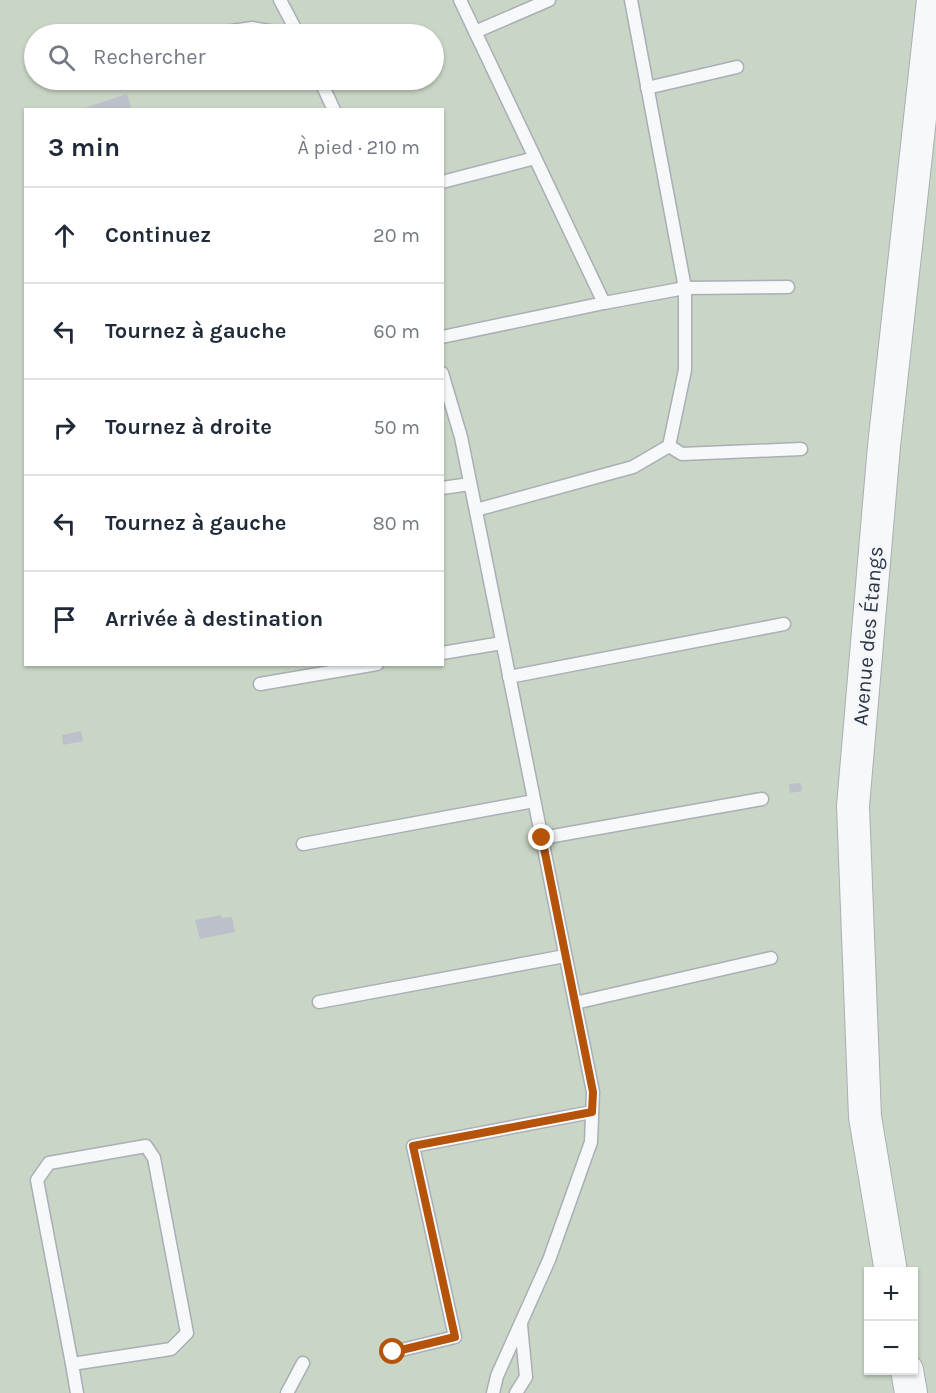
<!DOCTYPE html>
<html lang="fr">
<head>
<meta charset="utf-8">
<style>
  body { margin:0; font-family:Karla,sans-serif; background:#f2f2f3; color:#1f2937 }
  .controls { position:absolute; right:18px; bottom:18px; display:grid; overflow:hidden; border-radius:0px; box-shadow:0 2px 4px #0004 }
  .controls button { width:54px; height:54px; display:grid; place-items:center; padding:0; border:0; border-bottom:2px solid #e0e1e3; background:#fff; color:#1f2937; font:30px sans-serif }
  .stop { position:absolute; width:18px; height:18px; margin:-14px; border:4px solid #b45309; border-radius:50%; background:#fff }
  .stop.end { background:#b45309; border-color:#fff; box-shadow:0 2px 6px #0008 }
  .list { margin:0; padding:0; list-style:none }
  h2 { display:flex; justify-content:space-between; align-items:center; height:78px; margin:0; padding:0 24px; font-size:26px }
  h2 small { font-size:20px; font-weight:400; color:#747a83 }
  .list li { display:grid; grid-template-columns:39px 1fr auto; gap:18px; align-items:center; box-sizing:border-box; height:96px; padding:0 24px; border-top:2px solid #e0e1e3 }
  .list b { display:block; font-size:22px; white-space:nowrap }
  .list em { font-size:20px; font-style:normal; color:#747a83 }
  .icon { flex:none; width:33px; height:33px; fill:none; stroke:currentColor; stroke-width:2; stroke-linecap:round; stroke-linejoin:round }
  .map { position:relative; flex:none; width:936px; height:1393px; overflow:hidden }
  .search { position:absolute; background:#fff; box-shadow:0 2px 4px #0004; left:24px; top:24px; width:420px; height:66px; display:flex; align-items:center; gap:15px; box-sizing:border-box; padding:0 21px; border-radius:33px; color:#747a83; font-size:22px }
  .panel { position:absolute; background:#fff; box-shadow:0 2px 4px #0004; left:24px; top:108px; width:420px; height:558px; border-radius:0px }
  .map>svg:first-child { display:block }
</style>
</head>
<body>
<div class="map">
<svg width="936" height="1393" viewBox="0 0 936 1393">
  <rect width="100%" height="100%" fill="#e4e7ec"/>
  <!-- green -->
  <path fill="#c9d6c5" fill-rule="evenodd" d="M0,0H936V1393H0ZM34,34H434V80H34ZM26,110H442V664H26ZM868,1272H914V1370H868Z"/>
  <!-- building -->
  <g fill="#bbc0ca">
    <path d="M127,94L132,110H81V109Z"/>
    <path d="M81,731L83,741L63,745L62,735Z"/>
    <path d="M801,783L802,791L790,793L789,784Z"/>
    <path d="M221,915L222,918L232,917L235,932L200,939L195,920Z"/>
  </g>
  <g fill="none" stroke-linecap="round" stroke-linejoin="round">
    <!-- service casing -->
    <g stroke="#a9aeb7" stroke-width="15">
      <g id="service">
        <path d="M280,0L298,34"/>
        <path d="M475,32L549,0"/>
        <path d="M212,34L252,28L286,34"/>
        <path d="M320,80L334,110"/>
        <path d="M647,88L737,67"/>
        <path d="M442,182L535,158"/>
        <path d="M604,303L685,288L788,287"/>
        <path d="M442,337L604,303L460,0"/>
        <path d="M442,373L461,437L593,1092L591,1142L549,1260L497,1376L493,1393"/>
        <path d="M669,446L682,454L801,449"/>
        <path d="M442,488L470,484"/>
        <path d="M476,510L633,467L669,446L685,370V288L631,0"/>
        <path d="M442,653L502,643"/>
        <path d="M509,677L784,624"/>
        <path d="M260,684L377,664"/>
        <path d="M542,838L762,799"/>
        <path d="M303,844L534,801"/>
        <path d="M319,1002L565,956"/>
        <path d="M575,1003L771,958"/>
        <path d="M393,1352L455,1337L413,1146L592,1112"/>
        <path d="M72,1364L171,1349L187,1333L154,1158L146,1146L49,1163L37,1180L72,1364L77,1393"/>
        <path d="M287,1393L303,1363"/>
        <path d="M516,1393L526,1377L521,1325"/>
      </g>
    </g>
    <!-- tertiary casing -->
    <g stroke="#a9aeb7" stroke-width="34">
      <g id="tertiary">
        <path d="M891,1272L865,1117L853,806L884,446L933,0"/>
        <path d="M907,1370L911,1393"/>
      </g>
    </g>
    <!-- service -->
    <use href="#service" stroke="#f7f8fa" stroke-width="12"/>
    <!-- tertiary -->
    <use href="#tertiary" stroke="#f7f8fa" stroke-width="32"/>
  </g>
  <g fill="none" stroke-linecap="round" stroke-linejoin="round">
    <!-- route -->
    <path stroke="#b45309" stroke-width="8" d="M393,1352L455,1337L413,1146L592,1112L593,1092L542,838"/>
  </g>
  <g text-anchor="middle" stroke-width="5" stroke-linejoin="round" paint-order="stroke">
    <!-- street labels -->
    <g font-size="21" fill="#2b3445" stroke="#f4f6f9">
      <text transform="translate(868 636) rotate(-85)" y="7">Avenue des Étangs</text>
    </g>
  </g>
</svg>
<div class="controls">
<button>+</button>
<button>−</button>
</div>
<div class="stop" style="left:393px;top:1352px"></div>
<div class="stop end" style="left:542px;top:838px"></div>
<div class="search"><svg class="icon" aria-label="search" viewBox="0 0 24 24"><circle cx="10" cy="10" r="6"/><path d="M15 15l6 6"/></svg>Rechercher</div>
<section class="panel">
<h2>3 min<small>À pied · 210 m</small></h2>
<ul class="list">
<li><svg class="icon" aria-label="ahead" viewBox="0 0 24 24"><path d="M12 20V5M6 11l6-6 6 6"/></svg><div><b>Continuez</b></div><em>20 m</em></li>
<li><svg class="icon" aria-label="left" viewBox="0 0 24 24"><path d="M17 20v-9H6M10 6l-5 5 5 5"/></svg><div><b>Tournez à gauche</b></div><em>60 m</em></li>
<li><svg class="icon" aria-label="right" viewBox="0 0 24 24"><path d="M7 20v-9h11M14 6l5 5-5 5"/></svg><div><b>Tournez à droite</b></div><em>50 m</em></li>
<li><svg class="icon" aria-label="left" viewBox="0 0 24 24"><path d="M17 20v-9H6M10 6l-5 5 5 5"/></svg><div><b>Tournez à gauche</b></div><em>80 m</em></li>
<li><svg class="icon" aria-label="arrive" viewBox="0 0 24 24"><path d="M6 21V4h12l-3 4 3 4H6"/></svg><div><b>Arrivée à destination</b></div></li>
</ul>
</section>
</div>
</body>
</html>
